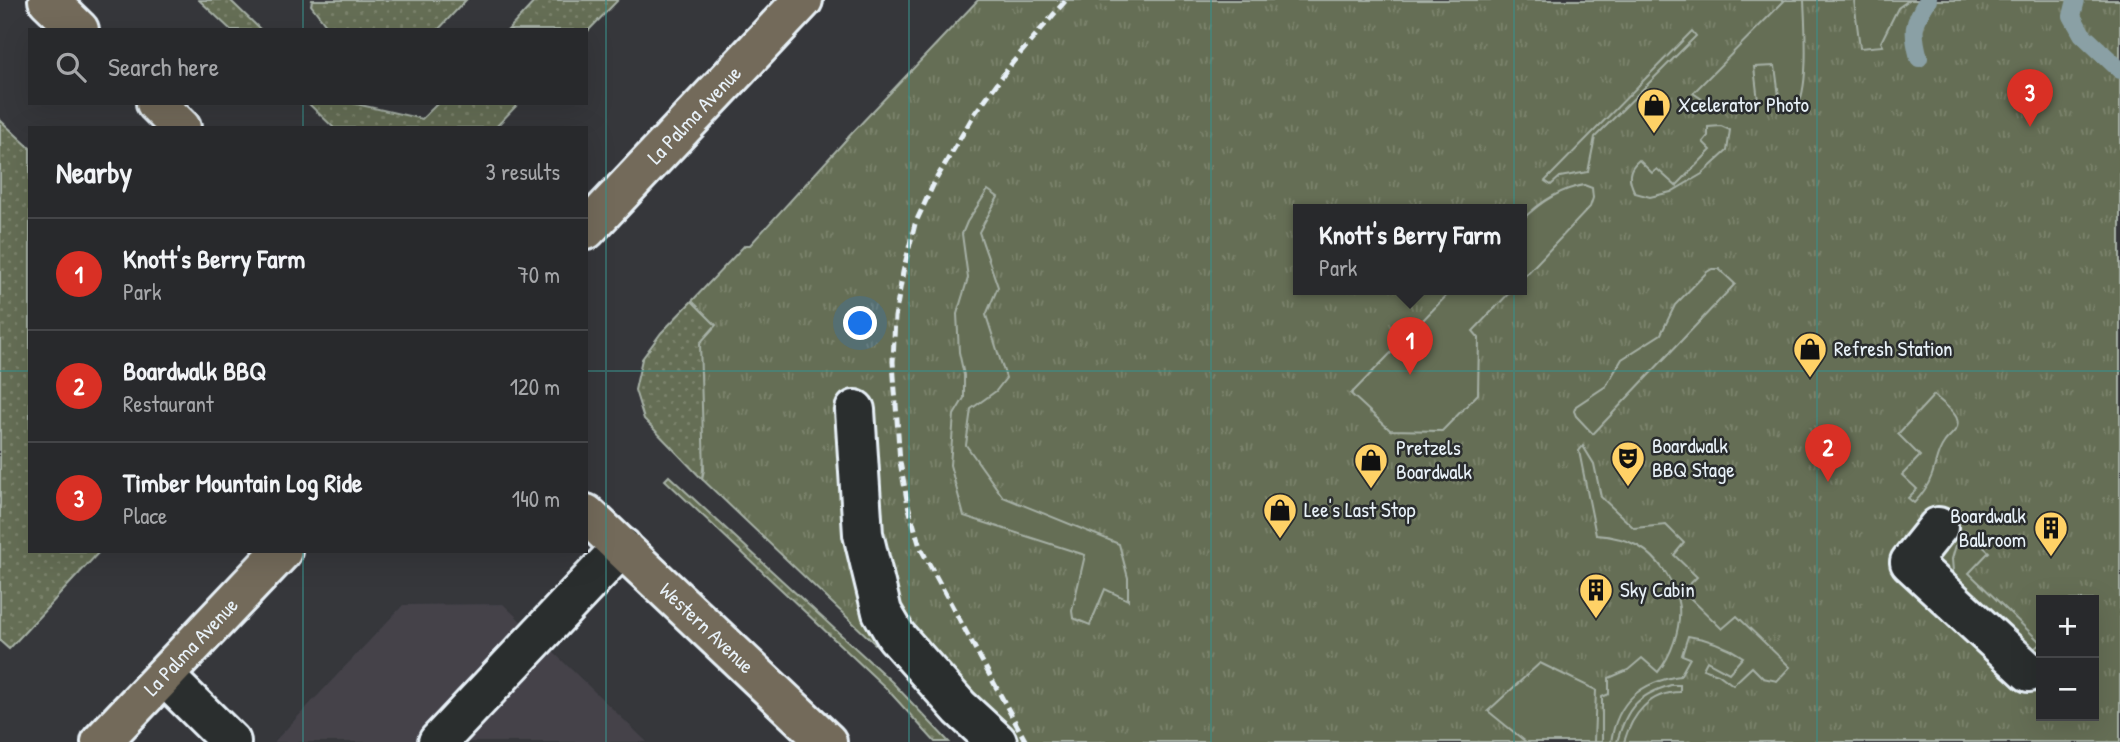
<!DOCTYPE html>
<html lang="en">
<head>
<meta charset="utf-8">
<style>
  body { margin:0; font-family:"Patrick Hand",sans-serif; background:#343538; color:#f1f3f6 }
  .controls { position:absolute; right:21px; bottom:21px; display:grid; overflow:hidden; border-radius:0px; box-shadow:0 7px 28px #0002 }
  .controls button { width:63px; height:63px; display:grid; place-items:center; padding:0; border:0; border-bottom:2px solid #444548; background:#28292c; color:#f1f3f6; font:35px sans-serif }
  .you { position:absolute; left:861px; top:324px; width:24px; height:24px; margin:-18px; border:5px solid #fff; border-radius:50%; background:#1a73e8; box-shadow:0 0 0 10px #1a73e833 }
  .badge { display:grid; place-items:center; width:46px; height:46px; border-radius:50%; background:#d93025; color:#fff; font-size:23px; font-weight:700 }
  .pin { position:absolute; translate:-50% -58px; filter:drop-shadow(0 2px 4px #0008) }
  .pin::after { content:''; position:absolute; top:37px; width:24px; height:21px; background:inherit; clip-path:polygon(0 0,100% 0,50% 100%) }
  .popup { position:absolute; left:1293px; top:204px; width:234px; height:91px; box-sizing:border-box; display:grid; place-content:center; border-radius:0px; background:#28292c; filter:drop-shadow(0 2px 5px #0005); font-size:23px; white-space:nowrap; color:#a5a6a9 }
  .popup b { font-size:26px; color:#f1f3f6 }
  .popup::after { content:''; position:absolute; left:50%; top:100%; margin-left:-14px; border:14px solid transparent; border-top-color:#28292c }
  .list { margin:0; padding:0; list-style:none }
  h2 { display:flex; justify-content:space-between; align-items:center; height:91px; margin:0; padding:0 28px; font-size:30px }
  h2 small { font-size:23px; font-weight:400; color:#a5a6a9 }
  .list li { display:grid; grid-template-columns:46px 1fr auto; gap:21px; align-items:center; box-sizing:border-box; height:112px; padding:0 28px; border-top:2px solid #444548 }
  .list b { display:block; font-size:26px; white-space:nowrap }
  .list p { margin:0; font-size:23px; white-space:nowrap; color:#a5a6a9 }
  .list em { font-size:23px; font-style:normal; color:#a5a6a9 }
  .icon { flex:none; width:38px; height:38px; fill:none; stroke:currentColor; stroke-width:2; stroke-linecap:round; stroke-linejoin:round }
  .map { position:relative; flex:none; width:2120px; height:742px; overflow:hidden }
  .search { position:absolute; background:#28292c; box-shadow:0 7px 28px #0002; left:28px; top:28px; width:560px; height:77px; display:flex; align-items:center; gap:18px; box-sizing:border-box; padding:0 24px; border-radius:0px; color:#a5a6a9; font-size:26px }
  .panel { position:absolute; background:#28292c; box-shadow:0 7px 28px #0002; left:28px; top:126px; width:560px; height:427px; border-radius:0px }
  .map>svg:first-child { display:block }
</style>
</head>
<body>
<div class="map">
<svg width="2120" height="742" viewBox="0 0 2120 742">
  <defs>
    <pattern id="grass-dots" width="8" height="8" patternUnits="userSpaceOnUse" patternTransform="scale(1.75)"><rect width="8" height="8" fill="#656e54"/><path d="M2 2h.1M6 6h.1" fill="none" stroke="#7b836d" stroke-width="1.8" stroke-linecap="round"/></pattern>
    <pattern id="park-tufts" width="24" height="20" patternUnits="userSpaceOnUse" patternTransform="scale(1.75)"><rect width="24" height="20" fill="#656e54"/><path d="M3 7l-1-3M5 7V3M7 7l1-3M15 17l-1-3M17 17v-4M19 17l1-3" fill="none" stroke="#7b836d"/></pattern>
  </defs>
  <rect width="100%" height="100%" fill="#36373b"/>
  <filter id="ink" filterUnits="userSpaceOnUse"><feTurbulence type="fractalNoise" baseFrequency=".0143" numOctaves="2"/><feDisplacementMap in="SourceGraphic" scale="14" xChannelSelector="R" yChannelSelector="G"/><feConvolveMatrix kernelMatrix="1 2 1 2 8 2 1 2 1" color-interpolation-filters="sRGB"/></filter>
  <g filter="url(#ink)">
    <!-- built -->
    <path fill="#44424a" d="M503,604L647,742H274L403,605Z"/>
    <!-- grass -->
    <g fill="url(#grass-dots)" stroke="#a6b0a6" stroke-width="2">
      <path d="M199,0H230L261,30H231Z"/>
      <path d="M312,0H466L438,30H330L311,5Z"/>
      <path d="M536,0H618L586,33V30H508Z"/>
      <path d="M308,103H352L422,119L438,103H519L495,128H334Z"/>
      <path d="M0,120L30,148V551H100L9,649L0,641Z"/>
      <path d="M692,301L716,325L702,479L644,419L635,390L642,359L661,333Z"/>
      <path d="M669,476L892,682L949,742H935L886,688L665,480Z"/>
    </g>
    <!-- park -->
    <path fill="url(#park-tufts)" stroke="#a6b0a6" stroke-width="2" fill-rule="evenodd" d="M978,0H2120V742H978L702,479L704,470L700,343L716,325L692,301L745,245H750L854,131ZM1298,209H1522V289H1298ZM2041,600H2094V716H2041Z"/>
    <!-- garden -->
    <g fill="#656e54" stroke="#a6b0a6" stroke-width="2">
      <path d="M1785,0H1804C1805,25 1810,90 1796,109L1788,110L1780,104L1775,66L1754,67L1758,101L1745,109L1708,103L1693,93Z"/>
      <path d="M1854,0H1909L1898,8L1881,42L1883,46L1860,48Z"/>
      <path d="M1692,31L1696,36L1595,137L1588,172L1560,177L1551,185L1545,181Z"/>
      <path d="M1721,126L1730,130L1727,151L1702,174L1671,192L1650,197L1635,193C1628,179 1627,170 1639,160L1652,173L1657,169L1676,186L1711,150L1703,142L1708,136V127Z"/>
      <path d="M1584,185L1592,188L1593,198L1590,207L1522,279V220C1540,202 1559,189 1584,185Z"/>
      <path d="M988,190L998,197L979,232L998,287L986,315L1006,378L996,391L971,409L966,445L1003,497L1119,544L1128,578V600L1105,589L1090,625L1073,618L1072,611L1085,555L964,516L950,465L954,415L964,398V375L959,352L957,314L968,278L962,234L967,222Z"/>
      <path d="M1712,269H1719L1735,284L1593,434L1576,416L1574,411L1576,406L1606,386L1622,359L1661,334L1675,305L1707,272Z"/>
      <path d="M1453,289H1513L1473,331L1479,338L1478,394L1442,431L1390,430L1351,394Z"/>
      <path d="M1934,395C1940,401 1955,411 1957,419C1961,430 1948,436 1944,443C1937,452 1936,464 1932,475C1928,486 1922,495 1914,503L1908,498L1917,489L1902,475L1920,456L1898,434Z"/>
      <path d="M1583,446L1594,464L1601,497L1634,528L1666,525L1684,543L1674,555L1697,577L1683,591L1722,629L1737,616L1790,667L1777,681L1763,678L1752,667L1733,685L1718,674L1703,669L1707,661L1729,673L1743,657C1725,645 1709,639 1688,636L1682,655L1690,658L1680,676C1641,682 1617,701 1611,742H1602V697L1609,694V678L1628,670L1642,658L1658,672C1671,656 1681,629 1679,607C1676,583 1658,557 1638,546C1625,539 1610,536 1596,535L1579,451Z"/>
      <path d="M1966,531L1989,552L1969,573L2041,643L2029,653L1959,588L1953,571L1952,559L1956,545Z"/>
      <path d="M1540,663L1596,690L1594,742H1526L1488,711Z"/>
      <path d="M1671,685H1680V692C1649,692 1632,715 1624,742H1617C1626,709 1637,695 1671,685Z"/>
    </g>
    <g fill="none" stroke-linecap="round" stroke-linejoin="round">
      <!-- stream -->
      <g stroke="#8aa0a5" stroke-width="18">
        <path d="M2076,0L2072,16L2082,34L2120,70"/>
        <path d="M1919,58C1912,31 1912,24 1928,0"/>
      </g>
      <!-- minor casing -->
      <g stroke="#e8f1f8" stroke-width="44">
        <g id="minor">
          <path d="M855,410L863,534L882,612L896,636L960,708L997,742"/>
          <path d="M1938,527L1910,562L2029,672"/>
          <path d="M164,676L231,742"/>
          <path d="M438,742L622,547"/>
        </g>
      </g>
      <!-- major casing -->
      <g stroke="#e8f1f8" stroke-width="44">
        <g id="major">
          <path d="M48,0L79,30"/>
          <path d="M156,103L181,128"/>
          <path id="s1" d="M586,230L803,0"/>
          <path id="s2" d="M586,514L827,742"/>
          <path id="s3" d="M101,742L282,551"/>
        </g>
      </g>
      <!-- minor -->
      <use href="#minor" stroke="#2a2d2e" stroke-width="38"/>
      <!-- major -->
      <use href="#major" stroke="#736b5a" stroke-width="38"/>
      <!-- rail -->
      <path stroke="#e8f1f8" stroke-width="5" stroke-dasharray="10 5" stroke-linecap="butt" d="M1026,742L920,547L908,505L900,462L893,362L895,317L903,272L915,224L935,181L975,113L1013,62L1066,0"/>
    </g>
  </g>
  <!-- grid -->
  <path fill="none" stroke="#3a8f8a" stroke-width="2" stroke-opacity="0.55" d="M303,0V30M606,0V742M909,0V742M1211,0V742M1514,0V742M1817,0V742M303,103V128M0,371H30M586,371H2120M303,551V742"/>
  <!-- icons -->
  <defs>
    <g id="shop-pin" transform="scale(1.75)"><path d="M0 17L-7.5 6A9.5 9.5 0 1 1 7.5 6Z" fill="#ffd166" stroke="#2a2d2e"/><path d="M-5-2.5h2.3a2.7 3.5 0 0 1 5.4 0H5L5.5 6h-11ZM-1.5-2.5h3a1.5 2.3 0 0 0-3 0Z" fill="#111"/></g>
    <g id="theatre-pin" transform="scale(1.75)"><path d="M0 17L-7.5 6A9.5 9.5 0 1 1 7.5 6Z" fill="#ffd166" stroke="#2a2d2e"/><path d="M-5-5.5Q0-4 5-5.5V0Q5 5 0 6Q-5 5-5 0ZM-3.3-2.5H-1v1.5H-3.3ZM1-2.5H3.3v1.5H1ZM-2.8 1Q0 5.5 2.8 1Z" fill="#111"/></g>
    <g id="building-pin" transform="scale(1.75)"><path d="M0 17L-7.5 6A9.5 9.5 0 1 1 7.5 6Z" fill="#ffd166" stroke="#2a2d2e"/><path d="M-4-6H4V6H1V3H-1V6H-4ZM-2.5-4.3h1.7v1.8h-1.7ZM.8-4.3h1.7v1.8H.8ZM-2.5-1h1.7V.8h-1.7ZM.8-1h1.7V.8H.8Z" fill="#111"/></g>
  </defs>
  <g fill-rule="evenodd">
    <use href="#shop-pin" x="1654" y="105"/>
    <use href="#shop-pin" x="1810" y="349"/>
    <use href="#theatre-pin" x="1628" y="458"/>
    <use href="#shop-pin" x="1371" y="460"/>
    <use href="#shop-pin" x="1280" y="510"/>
    <use href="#building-pin" x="2051" y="528"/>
    <use href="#building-pin" x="1596" y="590"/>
  </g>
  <g text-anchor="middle" stroke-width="5" stroke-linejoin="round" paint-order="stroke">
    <!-- poi labels -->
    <g font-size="21" fill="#e8f1f8" stroke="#2a2d2e" text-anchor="start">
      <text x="1678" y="112">Xcelerator Photo</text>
      <text x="1834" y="356">Refresh Station</text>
      <text x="1652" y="453">Boardwalk<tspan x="1652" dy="24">BBQ Stage</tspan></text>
      <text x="1396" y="455">Pretzels<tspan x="1396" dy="24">Boardwalk</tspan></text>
      <text x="1304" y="517">Lee's Last Stop</text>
      <text x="2026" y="523" text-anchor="end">Boardwalk<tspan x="2026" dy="24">Ballroom</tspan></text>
      <text x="1620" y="597">Sky Cabin</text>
    </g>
    <!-- street labels -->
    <g font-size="21" fill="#e8f1f8" stroke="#2a2d2e">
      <text dy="7" stroke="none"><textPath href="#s1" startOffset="158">La Palma Avenue</textPath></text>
      <text dy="7" stroke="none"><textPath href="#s2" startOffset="166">Western Avenue</textPath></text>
      <text dy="7" stroke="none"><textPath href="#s3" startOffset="131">La Palma Avenue</textPath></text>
    </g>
  </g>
</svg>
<div class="controls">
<button>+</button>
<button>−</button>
</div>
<div class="you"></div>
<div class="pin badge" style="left:1410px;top:375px">1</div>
<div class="popup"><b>Knott's Berry Farm</b>Park</div>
<div class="pin badge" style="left:1828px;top:482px">2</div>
<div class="pin badge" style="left:2030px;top:127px">3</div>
<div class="search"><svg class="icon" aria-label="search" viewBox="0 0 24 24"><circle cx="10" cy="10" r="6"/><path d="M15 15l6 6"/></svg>Search here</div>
<section class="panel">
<h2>Nearby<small>3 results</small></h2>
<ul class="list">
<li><span class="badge">1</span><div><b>Knott's Berry Farm</b><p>Park</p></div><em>70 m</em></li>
<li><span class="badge">2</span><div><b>Boardwalk BBQ</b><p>Restaurant</p></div><em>120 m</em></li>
<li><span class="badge">3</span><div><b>Timber Mountain Log Ride</b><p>Place</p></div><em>140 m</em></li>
</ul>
</section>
</div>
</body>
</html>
